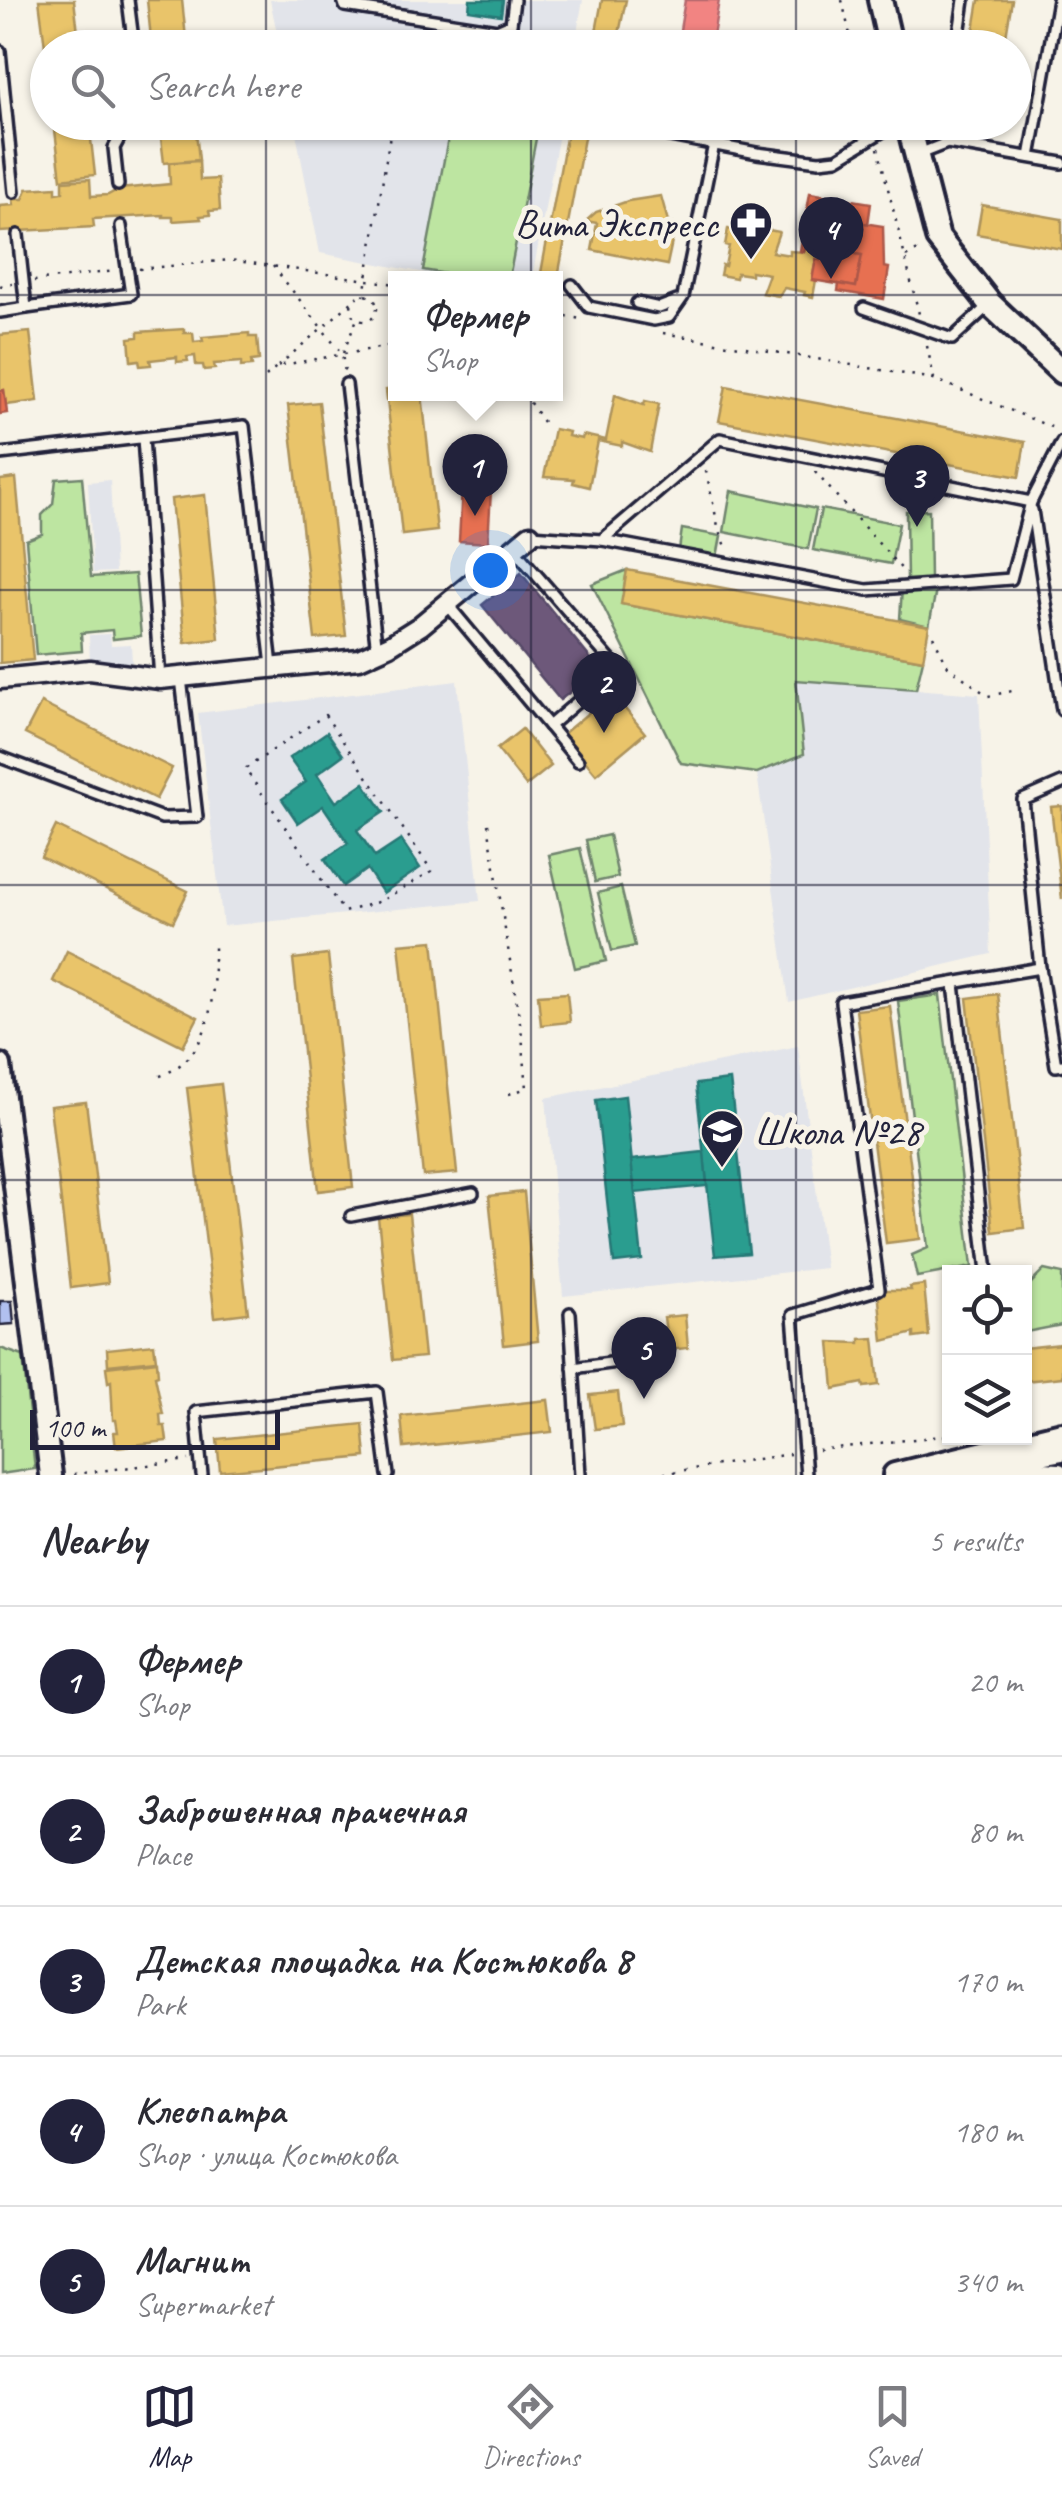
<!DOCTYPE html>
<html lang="en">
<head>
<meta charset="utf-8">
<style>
  body { margin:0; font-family:Caveat,sans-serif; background:#f7f7f7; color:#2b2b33 }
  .controls { position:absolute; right:30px; bottom:30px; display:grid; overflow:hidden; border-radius:0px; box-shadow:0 2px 8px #0004 }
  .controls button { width:90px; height:90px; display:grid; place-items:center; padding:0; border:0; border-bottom:2px solid #e1e1e2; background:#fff; color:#2b2b33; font:50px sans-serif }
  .scale { position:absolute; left:30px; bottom:25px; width:250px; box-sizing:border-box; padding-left:10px; border:5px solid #22223b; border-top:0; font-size:28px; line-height:35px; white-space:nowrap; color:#22223b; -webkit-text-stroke:8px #f7f3e8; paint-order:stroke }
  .you { position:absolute; left:490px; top:570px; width:35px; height:35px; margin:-25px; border:8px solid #fff; border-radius:50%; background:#1a73e8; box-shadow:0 0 0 15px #1a73e833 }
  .badge { display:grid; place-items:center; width:65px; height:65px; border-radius:50%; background:#22223b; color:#fff; font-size:32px; font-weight:700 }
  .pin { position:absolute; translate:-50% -82px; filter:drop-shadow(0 2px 5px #0008) }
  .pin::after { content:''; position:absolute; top:52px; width:35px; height:30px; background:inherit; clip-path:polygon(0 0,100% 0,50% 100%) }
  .popup { position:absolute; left:388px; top:271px; width:175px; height:130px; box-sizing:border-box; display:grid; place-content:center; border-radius:0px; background:#fff; filter:drop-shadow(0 2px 8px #0005); font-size:32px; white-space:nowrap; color:#7c7c81 }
  .popup b { font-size:38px; color:#2b2b33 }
  .popup::after { content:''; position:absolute; left:50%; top:100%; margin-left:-20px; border:20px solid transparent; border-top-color:#fff }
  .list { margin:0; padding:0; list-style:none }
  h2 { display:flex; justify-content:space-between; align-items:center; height:130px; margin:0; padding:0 40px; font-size:42px }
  h2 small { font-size:32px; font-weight:400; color:#7c7c81 }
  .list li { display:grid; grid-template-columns:65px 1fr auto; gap:30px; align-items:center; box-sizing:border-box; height:150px; padding:0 40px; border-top:2px solid #e1e1e2 }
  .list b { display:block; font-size:38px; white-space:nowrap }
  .list p { margin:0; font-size:32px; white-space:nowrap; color:#7c7c81 }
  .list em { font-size:32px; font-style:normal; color:#7c7c81 }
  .icon { flex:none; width:55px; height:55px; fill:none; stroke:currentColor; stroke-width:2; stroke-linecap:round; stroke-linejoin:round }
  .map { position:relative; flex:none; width:1062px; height:1475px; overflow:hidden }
  .search { position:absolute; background:#fff; box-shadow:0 2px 8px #0004; left:30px; right:30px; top:30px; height:110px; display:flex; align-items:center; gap:25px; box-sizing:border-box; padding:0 35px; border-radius:55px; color:#7c7c81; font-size:38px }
  .sheet { height:880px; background:#fff }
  nav { display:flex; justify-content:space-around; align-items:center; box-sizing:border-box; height:140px; border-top:2px solid #e1e1e2; background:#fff; font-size:28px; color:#7c7c81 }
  nav a { display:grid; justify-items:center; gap:5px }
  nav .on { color:#22223b }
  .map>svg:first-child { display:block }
</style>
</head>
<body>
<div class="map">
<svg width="1062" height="1475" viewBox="0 0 1062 1475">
  <rect width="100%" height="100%" fill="#f7f3e8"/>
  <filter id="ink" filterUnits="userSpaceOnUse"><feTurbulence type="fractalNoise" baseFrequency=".01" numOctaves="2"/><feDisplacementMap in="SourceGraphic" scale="20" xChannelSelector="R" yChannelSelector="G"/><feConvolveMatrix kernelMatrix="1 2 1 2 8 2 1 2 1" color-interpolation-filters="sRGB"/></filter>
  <g filter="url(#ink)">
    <!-- built -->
    <g fill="#e2e4ea">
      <path d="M270,0H583L574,48L280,47Z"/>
      <path d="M294,123H561L532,278H453L320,253Z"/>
      <path d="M110,480L115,572L93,573L88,482Z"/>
      <path d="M110,634L111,645L131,644L132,662L90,664L89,635Z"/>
      <path d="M795,680L979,694L991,954L789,1002L757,773L804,754Z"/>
      <path d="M457,681L480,901L223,926L198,713Z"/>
      <path d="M798,1046L826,1268L563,1296L546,1098Z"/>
    </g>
    <!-- green -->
    <g fill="#bde5a1" stroke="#70846e" stroke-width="2.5">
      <path d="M451,123H539L509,278H469L423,270Z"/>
      <path d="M82,477L91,577L135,574L141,636L113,639L112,630L81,633L82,651L36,655L26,540L42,534V515L53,504L56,479Z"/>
      <path d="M731,491L816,509L808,549L724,532Z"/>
      <path d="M821,509L899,524L891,564L813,550Z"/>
      <path d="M929,510L930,580H907L906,511Z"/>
      <path d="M682,529L721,536L717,557L679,550Z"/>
      <path d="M627,570L622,604L923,660L916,689L796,680L804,754L757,773L681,763L592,584Z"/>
      <path d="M937,585L929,626L900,619L902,588Z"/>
      <path d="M609,835L618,877L595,882L586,840Z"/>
      <path d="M580,848L606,961L575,968L549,855Z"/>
      <path d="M621,887L635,946L612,951L598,893Z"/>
      <path d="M940,995L972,1267L917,1277L912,1255L928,1248L898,1001Z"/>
      <path d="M1044,1270L1062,1274V1325L1026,1332L1025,1289Z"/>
      <path d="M0,1348L23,1356L35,1469L0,1474Z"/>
    </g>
    <!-- homes -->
    <g fill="#e9c46a" stroke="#ad935c" stroke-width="2.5">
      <path d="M39,0H74L80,48H48V70Z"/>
      <path d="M147,0H182L187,48H152Z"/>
      <path d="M602,0H626L616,48H593Z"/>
      <path d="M979,0H1012L1004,48H971Z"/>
      <path d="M54,122H89L95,175L61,179Z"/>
      <path d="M159,122H195L199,160L164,163Z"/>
      <path d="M569,122H587L558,277L541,273Z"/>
      <path d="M199,161L200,180L218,179L220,210L209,211L210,215L200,216L201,219L173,221V217H163V215L93,219L94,227L0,232V206L14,205L13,199H23L27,189L56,187V193L63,192V181L90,179L91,196L108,195L119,189L170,184L169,163Z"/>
      <path d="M661,196L669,225L674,224L677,238L673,237L667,265L592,250L597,223L586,221L596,212L628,201Z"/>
      <path d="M982,205L1062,219V249L977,234Z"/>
      <path d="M728,229L737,230L736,234L757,238L763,229L779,232L772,252L790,255V251L804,252L805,248L821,251L820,260L816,259L812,280H816L813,297L804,295L805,292L784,288L779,296L762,293L769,274L751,271V275L737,273L736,278L720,275L722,265L725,266L729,246L725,245Z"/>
      <path d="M184,329V333H193L194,342L203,341L202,337L249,333V337H257L259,360L251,361L252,366L241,367V362L214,364L215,369L204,370L203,365H196L195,356L187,357L188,361L177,362V357L150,360L151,365L140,366L139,360L131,361L129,338L138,337V332Z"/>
      <path d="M30,332L38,401L6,405L4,390L0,391V335Z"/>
      <path d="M726,386L1025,442L1019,477L719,421Z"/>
      <path d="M395,389V394H422L437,531L402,535L386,390Z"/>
      <path d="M615,395L644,405L645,401L659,404L650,452L622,442V446L598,441L589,487L573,483L574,479L544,477L554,429L569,432L568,436L582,439L583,435L606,440Z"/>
      <path d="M319,402L346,636L315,639L288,405Z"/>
      <path d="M16,478L33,660L0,663V480Z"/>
      <path d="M205,495L219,639L185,643L171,499Z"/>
      <path d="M627,570L929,626L923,660L621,604Z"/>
      <path d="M612,693L645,733L596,774L563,734Z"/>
      <path d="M41,703L172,768L156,799L25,734Z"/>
      <path d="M522,729L551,766L526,786L497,749Z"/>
      <path d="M1062,806V899L1051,807Z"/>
      <path d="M56,826L188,891L173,922L41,857Z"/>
      <path d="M433,941L457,1173L423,1176L399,944Z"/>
      <path d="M67,951L198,1017L183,1046L53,981Z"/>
      <path d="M328,955L353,1187L318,1191L293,959Z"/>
      <path d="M567,993L570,1022L541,1025L538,995Z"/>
      <path d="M998,994L1024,1228L993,1232L967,998Z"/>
      <path d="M890,1006L920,1239L886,1243L856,1010Z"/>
      <path d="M221,1084L248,1313L215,1317L187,1088Z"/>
      <path d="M86,1102L108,1283L71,1288L50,1106Z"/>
      <path d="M524,1192L538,1341L504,1345L489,1196Z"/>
      <path d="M409,1214L424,1357L393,1360L378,1217Z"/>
      <path d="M924,1285L929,1336L914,1338V1333L883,1341L878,1290H911L910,1287Z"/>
      <path d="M685,1315L688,1348L668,1350L664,1317Z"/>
      <path d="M874,1338L879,1385L864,1387L863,1383L834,1389L830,1342L860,1343V1339Z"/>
      <path d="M154,1344L156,1360L108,1365L107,1349Z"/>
      <path d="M1062,1344V1377L1024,1381V1348Z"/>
      <path d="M157,1361L158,1375L155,1376L163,1414H160L161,1426H165L167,1441L116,1447L114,1432H118L116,1420H113L111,1381L108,1382L106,1367Z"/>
      <path d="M618,1392L622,1426L595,1429L590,1395Z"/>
      <path d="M548,1400L552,1432L404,1448L401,1416Z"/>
      <path d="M363,1424L366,1457L220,1471L217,1439Z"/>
    </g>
    <!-- shops -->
    <g fill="#e76f51" stroke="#ac584a" stroke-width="2.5">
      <path d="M810,193L871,203L868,224L851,221L845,252L862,255L856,287L812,280L816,259L820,260L821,251L805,248L804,252L800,251Z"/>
      <path d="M851,221L883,226L884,267L889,268L884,299L838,291L839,284L856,287L862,255L845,252Z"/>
      <path d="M4,390L7,413L0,414V391Z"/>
      <path d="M462,488L491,490L488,543L459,541Z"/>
    </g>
    <!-- offices -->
    <path fill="#6d597a" stroke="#564867" stroke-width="2.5" d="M521,573L599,669L560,700L482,605Z"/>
    <!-- schools -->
    <g fill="#2a9d8f" stroke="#287876" stroke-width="2.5">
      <path d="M470,0H503L501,15L469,10Z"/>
      <path d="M327,732L343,755L317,774L336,802L364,783L384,812L357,830L375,857L401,840L420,868L383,893L367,869L343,886L325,859L348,843L323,806L298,823L282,799L306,782L289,758Z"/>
      <path d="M730,1080L749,1253L715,1256L696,1084Z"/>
      <path d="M625,1096L642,1260L614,1263L596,1100Z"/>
      <path d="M704,1152L707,1186L635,1193L631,1160Z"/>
    </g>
    <!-- health -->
    <path fill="#f28482" stroke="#b4676d" stroke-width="2.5" d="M685,0H719L711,48H677Z"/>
    <!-- building -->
    <path fill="#b1c0f0" stroke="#22223b" stroke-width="2.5" d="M0,1301H12L14,1324L0,1325Z"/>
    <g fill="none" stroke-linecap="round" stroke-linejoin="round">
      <!-- service casing -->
      <g stroke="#22223b" stroke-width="16">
        <g id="service">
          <path d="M128,0L134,48"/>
          <path d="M343,0L345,6L497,30L511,24L514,0"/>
          <path d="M957,48L964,0"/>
          <path d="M0,51L14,192"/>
          <path d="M598,122L757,153L819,161L837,159L898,122"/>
          <path d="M947,143L948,122"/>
          <path d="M919,154L947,143L1062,163"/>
          <path d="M1030,157L1058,0"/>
          <path d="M118,185L114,148L128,122"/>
          <path d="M572,285L589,307L654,320L669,317L683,297L714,144"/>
          <path d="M637,303L659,308L677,301"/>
          <path d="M26,308L131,294L121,226"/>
          <path d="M864,308L952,339L988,306"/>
          <path d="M0,312L26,308L18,235"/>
          <path d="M346,384L377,651"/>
          <path d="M143,438L160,679"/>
          <path d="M0,454L244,426L272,666"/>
          <path d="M1032,510L1062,710"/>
          <path d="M531,535L602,540L720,439L1031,502L1062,442"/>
          <path d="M602,540L867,590L1011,579L1031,502"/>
          <path d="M514,549L617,668L549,726L578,761"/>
          <path d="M447,604L549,726"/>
          <path d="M0,757L162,818L197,817L181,678"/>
          <path d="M1040,968L1023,800L1062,783"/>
          <path d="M954,984L987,1272"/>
          <path d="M351,1216L473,1193"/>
          <path d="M570,1313L580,1475"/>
          <path d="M573,1368L662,1356"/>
          <path d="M202,1475L196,1412L377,1392L388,1475"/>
          <path d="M806,1475L793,1315L879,1289L841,1002L1040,968L1056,1066L1062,1065"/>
        </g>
      </g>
      <!-- minor casing -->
      <g stroke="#22223b" stroke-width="25">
        <g id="minor">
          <path d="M0,679L90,670L160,679L359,659L390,645L420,626L530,535"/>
          <path d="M989,1465L1062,1451"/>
        </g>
      </g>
      <!-- tertiary casing -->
      <g stroke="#22223b" stroke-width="28">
        <path id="tertiary" d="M0,1065L51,1475"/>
      </g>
      <!-- secondary casing -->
      <g stroke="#22223b" stroke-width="30">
        <g id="secondary">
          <path d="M880,0L891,48"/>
          <path d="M908,122L938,238L990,304L1062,372"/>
          <path d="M947,1471L967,1469L1058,1475"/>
          <path d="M895,1475L1062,1434"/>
        </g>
      </g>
      <!-- path -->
      <g stroke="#22223b" stroke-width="2.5" stroke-dasharray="2.5 8" stroke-linecap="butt">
        <path d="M842,0L853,48"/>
        <path d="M405,48L408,29"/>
        <path d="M878,148L919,314"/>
        <path d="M906,257L921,248"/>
        <path d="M273,266L342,354L345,373"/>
        <path d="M139,269L230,260L395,284"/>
        <path d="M34,281L116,271"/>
        <path d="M0,286L12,284"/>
        <circle cx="364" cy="308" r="13"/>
        <path d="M364,296L392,122"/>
        <path d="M555,314L581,319"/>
        <path d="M663,333L934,379L1056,429"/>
        <path d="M927,346L934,378"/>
        <path d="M343,353L357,319"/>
        <path d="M278,366L353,301"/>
        <path d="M266,377L277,366L395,345"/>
        <path d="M524,394L543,422"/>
        <path d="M706,471L718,526L727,549"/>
        <path d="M815,472L906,574"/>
        <path d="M933,636L948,666L988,696L1017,690"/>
        <path d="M325,715L432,871L381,901L344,912L245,769Z"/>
        <path d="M488,824L522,1035L527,1088L509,1094"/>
        <path d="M160,1076C216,1055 214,990 214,941"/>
        <path d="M818,1450L950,1435"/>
        <path d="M74,1474L189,1460"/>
        <path d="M653,1475L790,1454"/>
      </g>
      <!-- service -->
      <use href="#service" stroke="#f7f3e8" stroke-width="9"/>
      <!-- minor -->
      <use href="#minor" stroke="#f7f3e8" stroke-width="18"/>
      <!-- tertiary -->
      <use href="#tertiary" stroke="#f7f3e8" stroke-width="20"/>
      <!-- secondary -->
      <use href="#secondary" stroke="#f7f3e8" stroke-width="22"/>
    </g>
  </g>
  <!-- grid -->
  <path fill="none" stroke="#22223b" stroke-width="2.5" stroke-opacity="0.55" d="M266,0V48M531,0V48M796,0V48M266,122V1475M531,122V1475M796,122V1475M0,295H1062M0,590H1062M0,885H1062M0,1180H1062"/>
  <!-- icons -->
  <defs>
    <g id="pharmacy-pin" transform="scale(2.25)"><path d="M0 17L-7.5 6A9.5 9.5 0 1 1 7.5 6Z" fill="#22223b" stroke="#f7f3e8"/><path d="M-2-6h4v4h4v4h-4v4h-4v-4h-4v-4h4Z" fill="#fff"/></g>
    <g id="school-pin" transform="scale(2.25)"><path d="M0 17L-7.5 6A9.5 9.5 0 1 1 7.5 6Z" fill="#22223b" stroke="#f7f3e8"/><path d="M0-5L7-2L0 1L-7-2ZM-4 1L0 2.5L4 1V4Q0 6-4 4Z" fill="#fff"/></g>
  </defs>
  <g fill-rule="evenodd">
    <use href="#pharmacy-pin" x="751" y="223"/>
    <use href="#school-pin" x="722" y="1131"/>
  </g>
  <g text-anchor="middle" stroke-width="10" stroke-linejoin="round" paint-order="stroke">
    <!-- poi labels -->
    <g font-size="40" fill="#22223b" stroke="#f7f3e8" text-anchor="end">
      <text x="718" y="237">Вита Экспресс</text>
      <text x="754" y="1145" text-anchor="start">Школа №28</text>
    </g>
  </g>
</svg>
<div class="controls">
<button><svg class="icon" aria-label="locate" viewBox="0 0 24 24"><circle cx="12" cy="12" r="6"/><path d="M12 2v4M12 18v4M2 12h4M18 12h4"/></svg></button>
<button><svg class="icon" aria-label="layers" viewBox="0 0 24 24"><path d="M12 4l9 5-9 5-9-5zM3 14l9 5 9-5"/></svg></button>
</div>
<div class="scale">100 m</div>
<div class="you"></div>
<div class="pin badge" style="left:475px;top:516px">1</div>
<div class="popup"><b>Фермер</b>Shop</div>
<div class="pin badge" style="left:604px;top:733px">2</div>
<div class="pin badge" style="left:917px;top:527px">3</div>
<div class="pin badge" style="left:831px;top:279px">4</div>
<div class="pin badge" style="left:644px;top:1399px">5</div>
<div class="search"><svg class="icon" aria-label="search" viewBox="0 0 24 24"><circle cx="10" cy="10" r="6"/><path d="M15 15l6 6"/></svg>Search here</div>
</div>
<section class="sheet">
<h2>Nearby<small>5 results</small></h2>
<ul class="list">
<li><span class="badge">1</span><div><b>Фермер</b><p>Shop</p></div><em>20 m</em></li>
<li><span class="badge">2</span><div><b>Заброшенная прачечная</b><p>Place</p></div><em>80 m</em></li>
<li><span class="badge">3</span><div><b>Детская площадка на Костюкова 8</b><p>Park</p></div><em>170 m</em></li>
<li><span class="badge">4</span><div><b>Клеопатра</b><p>Shop · улица Костюкова</p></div><em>180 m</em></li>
<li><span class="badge">5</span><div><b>Магнит</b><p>Supermarket</p></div><em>340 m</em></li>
</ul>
</section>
<nav>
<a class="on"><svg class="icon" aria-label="map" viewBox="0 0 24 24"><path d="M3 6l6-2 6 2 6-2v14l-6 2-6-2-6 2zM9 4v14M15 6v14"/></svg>Map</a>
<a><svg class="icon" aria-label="directions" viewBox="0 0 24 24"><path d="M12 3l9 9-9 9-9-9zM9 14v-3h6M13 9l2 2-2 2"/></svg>Directions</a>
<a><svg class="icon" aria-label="saved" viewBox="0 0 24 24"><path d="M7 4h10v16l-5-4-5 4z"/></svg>Saved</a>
</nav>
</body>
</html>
